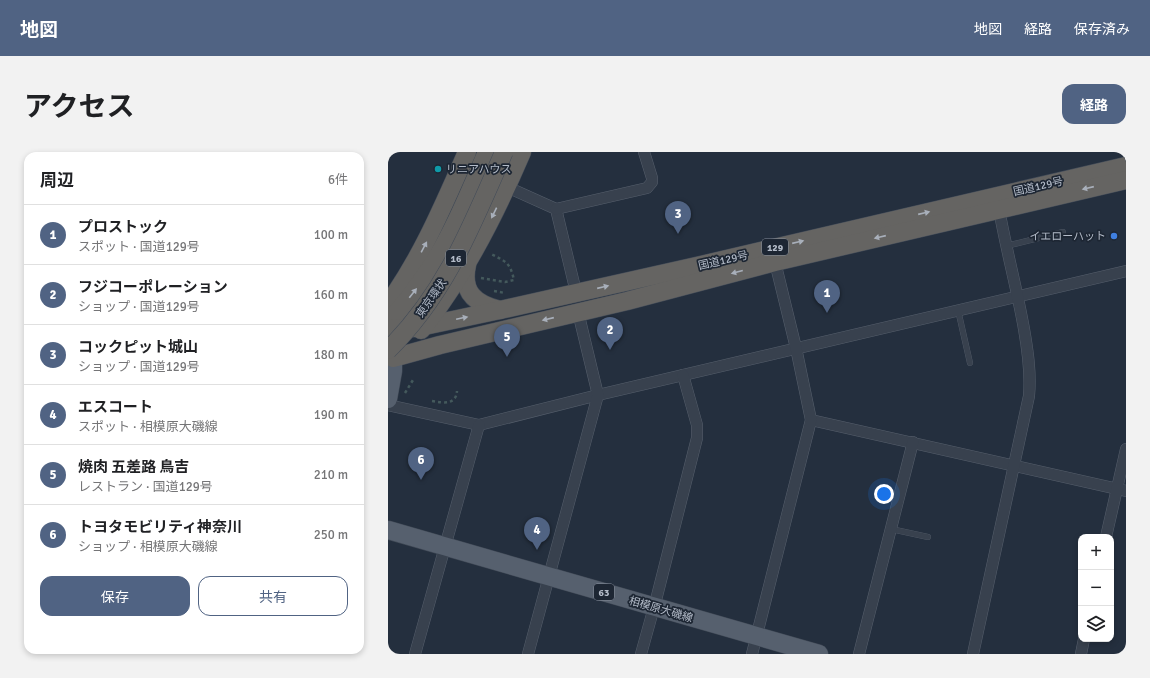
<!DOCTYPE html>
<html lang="ja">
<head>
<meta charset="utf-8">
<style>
  body { margin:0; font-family:Signika,"Noto Sans JP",sans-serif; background:#f2f2f2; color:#202124 }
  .controls { position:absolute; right:12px; bottom:12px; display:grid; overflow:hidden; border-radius:8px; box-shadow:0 2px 6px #0003 }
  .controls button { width:36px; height:36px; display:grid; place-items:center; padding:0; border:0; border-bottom:1px solid #e0e0e0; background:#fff; color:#202124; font:20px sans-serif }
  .you { position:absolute; left:496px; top:342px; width:14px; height:14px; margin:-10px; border:3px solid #fff; border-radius:50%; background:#1a73e8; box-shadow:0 0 0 6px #1a73e833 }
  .badge { display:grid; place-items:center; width:26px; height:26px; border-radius:50%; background:#506383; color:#fff; font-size:13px; font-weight:700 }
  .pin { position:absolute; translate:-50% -33px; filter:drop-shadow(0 1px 2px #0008) }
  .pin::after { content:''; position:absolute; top:21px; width:14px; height:12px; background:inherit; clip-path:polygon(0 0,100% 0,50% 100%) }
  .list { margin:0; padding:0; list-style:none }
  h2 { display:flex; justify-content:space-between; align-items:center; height:52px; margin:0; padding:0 16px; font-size:17px }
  h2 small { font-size:13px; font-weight:400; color:#757577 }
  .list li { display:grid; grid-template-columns:26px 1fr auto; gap:12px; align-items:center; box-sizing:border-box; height:60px; padding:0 16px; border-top:1px solid #e0e0e0 }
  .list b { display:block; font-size:15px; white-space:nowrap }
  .list p { margin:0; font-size:13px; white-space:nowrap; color:#757577 }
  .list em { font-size:13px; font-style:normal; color:#757577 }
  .actions { display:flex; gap:8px; padding:12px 16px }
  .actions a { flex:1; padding:9px 0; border:1px solid #506383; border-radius:12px; text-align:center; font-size:14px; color:#506383 }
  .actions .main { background:#506383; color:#fff }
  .icon { flex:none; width:22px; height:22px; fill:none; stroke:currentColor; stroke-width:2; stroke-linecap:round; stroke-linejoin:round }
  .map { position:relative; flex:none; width:738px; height:502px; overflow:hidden; border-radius:12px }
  header { display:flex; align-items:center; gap:24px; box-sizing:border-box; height:56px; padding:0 20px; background:#506383; color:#fff }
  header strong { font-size:19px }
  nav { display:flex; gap:22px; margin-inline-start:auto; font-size:14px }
  .intro { display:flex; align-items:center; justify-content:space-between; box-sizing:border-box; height:96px; padding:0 24px }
  h1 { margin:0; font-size:28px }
  .button { padding:10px 18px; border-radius:12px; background:#506383; color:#fff; font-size:14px; font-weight:700 }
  main { display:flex; gap:24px; padding:0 24px }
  aside { flex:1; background:#fff; border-radius:12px; box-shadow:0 2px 6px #0003 }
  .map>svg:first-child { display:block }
</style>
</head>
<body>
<header>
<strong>地図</strong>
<nav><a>地図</a><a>経路</a><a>保存済み</a></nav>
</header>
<div class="intro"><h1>アクセス</h1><a class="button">経路</a></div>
<main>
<aside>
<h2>周辺<small>6件</small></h2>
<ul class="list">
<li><span class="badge">1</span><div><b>プロストック</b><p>スポット · 国道129号</p></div><em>100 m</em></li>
<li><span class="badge">2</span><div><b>フジコーポレーション</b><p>ショップ · 国道129号</p></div><em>160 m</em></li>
<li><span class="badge">3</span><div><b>コックピット城山</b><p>ショップ · 国道129号</p></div><em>180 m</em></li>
<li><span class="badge">4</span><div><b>エスコート</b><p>スポット · 相模原大磯線</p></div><em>190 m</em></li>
<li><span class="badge">5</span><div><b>焼肉 五差路 鳥吉</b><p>レストラン · 国道129号</p></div><em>210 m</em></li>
<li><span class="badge">6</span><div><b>トヨタモビリティ神奈川</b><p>ショップ · 相模原大磯線</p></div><em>250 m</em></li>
</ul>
<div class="actions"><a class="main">保存</a><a>共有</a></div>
</aside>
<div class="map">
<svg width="738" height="502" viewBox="0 0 738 502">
  <rect width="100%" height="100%" fill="#242f3e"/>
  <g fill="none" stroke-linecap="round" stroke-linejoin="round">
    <!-- service casing -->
    <g stroke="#565f6c" stroke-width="6">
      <g id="service">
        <path d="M618,94L675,80"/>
        <path d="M570,158L582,211"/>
        <path d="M503,377L540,385"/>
      </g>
    </g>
    <!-- minor casing -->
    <g stroke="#565f6c" stroke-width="12">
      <g id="minor">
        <path d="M119,35L168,57L188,140"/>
        <path d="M168,57L259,36L264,30V26L256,0"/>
        <path d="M0,253L91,273L210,243L738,119"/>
        <path d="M423,268L738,339"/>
        <path d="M718,385L738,297"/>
        <path d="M27,502L91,273"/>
        <path d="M140,502L210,243L190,160"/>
        <path d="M253,502L268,448L309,286V273L295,223"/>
        <path d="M364,502L423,268L408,196L387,110"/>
        <path d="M471,502L525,290"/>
        <path d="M585,502L641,244C643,221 640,200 636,177C629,137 618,97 611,57"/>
        <path d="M693,502L696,487"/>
      </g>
    </g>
    <!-- primary casing -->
    <g stroke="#414a57" stroke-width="19">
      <g id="primary">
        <path d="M0,197L5,206V219L0,247"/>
        <path d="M0,378L431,502"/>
      </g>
    </g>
    <!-- trunk casing -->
    <g stroke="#434c59" stroke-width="19">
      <g id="trunk">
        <path d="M79,113C73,140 87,152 112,158"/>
        <path d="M0,152C35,103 55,54 79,0"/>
        <path d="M0,171C16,153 30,135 43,115C66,79 82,39 99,0"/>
        <path d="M0,177L27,176L112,158L313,113L738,14"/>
        <path d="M33,178C43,167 52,153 60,141C90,97 113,49 134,0"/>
        <path d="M5,206L52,193L239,149L387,110L738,28"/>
      </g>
    </g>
    <!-- path -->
    <g stroke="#44595c" stroke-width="2.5" stroke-dasharray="3 3" stroke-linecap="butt">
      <path d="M93,126L117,130L126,128C122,111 119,110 103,102"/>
      <path d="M106,139L117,141"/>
      <path d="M17,241L25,228"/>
      <path d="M44,249C56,251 68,253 69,239"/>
    </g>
    <!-- service -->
    <use href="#service" stroke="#38414e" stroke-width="5.5"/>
    <!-- minor -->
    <use href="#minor" stroke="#38414e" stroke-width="11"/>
    <!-- primary -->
    <use href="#primary" stroke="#56606e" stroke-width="18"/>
    <!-- trunk -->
    <use href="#trunk" stroke="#656462" stroke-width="18"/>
    <!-- trunk-bridge casing -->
    <g stroke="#434c59" stroke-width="19" stroke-linecap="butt">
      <path id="trunk-bridge" d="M0,198C58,141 84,73 116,0"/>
    </g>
    <!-- trunk-bridge -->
    <use href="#trunk-bridge" stroke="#656462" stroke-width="18"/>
  </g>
  <!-- one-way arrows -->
  <defs><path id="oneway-solid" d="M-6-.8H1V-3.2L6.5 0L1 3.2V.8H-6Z"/></defs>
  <g fill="#a8afba">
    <use href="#oneway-solid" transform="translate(700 36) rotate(167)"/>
    <use href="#oneway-solid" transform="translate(106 61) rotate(116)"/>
    <use href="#oneway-solid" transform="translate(536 61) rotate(-13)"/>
    <use href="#oneway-solid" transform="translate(492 85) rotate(167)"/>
    <use href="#oneway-solid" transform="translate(410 90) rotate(-13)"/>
    <use href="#oneway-solid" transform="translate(36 95) rotate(-62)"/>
    <use href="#oneway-solid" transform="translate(349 120) rotate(165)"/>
    <use href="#oneway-solid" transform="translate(215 135) rotate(-13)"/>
    <use href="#oneway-solid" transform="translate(25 141) rotate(-52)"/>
    <use href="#oneway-solid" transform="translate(74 166) rotate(-12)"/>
    <use href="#oneway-solid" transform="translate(160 167) rotate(167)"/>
  </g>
  <!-- markers -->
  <circle fill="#0f9aa8" stroke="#1d2633" stroke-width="1.5" cx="50" cy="17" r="4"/>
  <circle fill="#3f7fe0" stroke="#1d2633" stroke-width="1.5" cx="726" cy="84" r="4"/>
  <g text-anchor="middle" stroke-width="3.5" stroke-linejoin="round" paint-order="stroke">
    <!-- shield labels -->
    <g fill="#1d2633" stroke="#878f9c" stroke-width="1">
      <rect x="374" y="87" width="26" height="16" rx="3"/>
      <rect x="58" y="98" width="20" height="16" rx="3"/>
      <rect x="206" y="432" width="20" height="16" rx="3"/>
    </g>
    <g font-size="10" font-weight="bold" fill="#b4bcc9">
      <text x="387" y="99">129</text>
      <text x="68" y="110">16</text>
      <text x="216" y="444">63</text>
    </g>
    <!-- poi labels -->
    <g font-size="11" fill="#b4bcc9" stroke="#1d2633" text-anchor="start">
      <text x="58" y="21">リニアハウス</text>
      <text x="718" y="88" text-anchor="end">イエローハット</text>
    </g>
    <!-- street labels -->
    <g font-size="11" fill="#b4bcc9" stroke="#1d2633">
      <text transform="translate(650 34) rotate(-13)" y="4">国道129号</text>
      <text transform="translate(335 108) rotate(-13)" y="4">国道129号</text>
      <text transform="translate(43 146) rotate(-55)" y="4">東京環状</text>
      <text transform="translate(273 457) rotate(16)" y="4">相模原大磯線</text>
    </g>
  </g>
</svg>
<div class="controls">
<button>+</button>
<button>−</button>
<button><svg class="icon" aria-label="layers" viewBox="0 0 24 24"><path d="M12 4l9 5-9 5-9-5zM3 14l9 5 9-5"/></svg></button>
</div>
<div class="you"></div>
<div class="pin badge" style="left:439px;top:161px">1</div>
<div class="pin badge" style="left:222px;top:198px">2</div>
<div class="pin badge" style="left:290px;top:82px">3</div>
<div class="pin badge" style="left:149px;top:398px">4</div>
<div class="pin badge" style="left:119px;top:205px">5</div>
<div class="pin badge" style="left:33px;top:328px">6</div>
</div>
</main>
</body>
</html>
